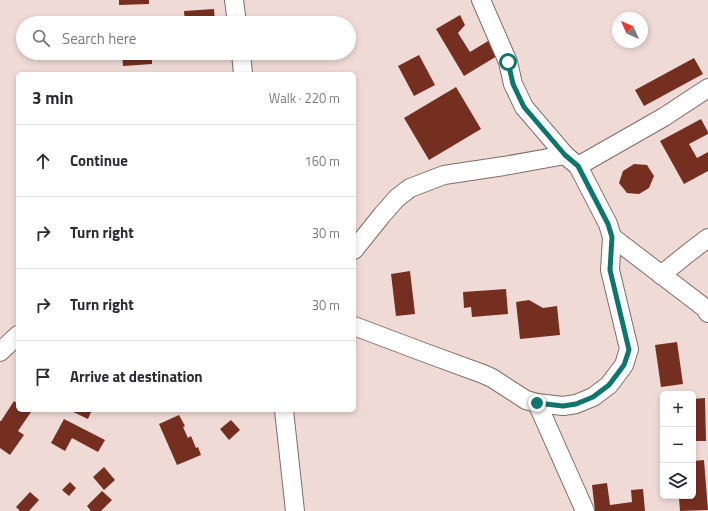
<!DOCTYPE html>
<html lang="en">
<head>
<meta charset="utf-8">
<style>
  body { margin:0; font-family:"Titillium Web",sans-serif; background:#f2f2f3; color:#2b2b33 }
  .controls { position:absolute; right:12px; bottom:12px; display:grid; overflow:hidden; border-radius:6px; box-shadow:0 2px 6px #0003 }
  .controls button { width:36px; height:36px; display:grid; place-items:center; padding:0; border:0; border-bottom:1px solid #e1e1e2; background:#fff; color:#2b2b33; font:20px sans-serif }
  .compass { position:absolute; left:612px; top:12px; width:36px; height:36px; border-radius:50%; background:#fff; box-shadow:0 2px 6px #0003; rotate:315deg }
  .stop { position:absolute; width:12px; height:12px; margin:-9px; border:3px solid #0f766e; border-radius:50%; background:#fff }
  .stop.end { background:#0f766e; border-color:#fff; box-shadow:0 1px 4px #0008 }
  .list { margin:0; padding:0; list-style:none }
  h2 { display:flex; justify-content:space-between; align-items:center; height:52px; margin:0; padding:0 16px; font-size:17px }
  h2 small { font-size:13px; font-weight:400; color:#7c7c81 }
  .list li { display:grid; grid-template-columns:26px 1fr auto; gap:12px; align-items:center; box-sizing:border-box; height:72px; padding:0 16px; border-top:1px solid #e1e1e2 }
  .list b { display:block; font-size:15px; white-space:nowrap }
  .list em { font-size:13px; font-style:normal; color:#7c7c81 }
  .icon { flex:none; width:22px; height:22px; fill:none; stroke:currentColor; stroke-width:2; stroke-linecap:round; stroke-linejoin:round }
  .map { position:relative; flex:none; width:708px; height:511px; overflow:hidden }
  .search { position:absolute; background:#fff; box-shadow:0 2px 6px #0003; left:16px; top:16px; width:340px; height:44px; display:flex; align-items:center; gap:10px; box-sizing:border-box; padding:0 14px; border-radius:22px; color:#7c7c81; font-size:15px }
  .panel { position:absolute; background:#fff; box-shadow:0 2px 6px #0003; left:16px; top:72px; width:340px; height:340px; border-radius:6px }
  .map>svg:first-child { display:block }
</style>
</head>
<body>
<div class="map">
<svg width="708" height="511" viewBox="0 0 708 511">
  <rect width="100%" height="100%" fill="#efdad6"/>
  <!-- building -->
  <g fill="#752f21">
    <path d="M119,0H149V4L119,5Z"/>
    <path d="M214,9L215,23H185L184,11Z"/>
    <path d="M460,15L465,25L458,33L470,52L493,38L502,53L464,76L436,29Z"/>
    <path d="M293,17V23H263V19Z"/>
    <path d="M52,53H82V56L52,58Z"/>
    <path d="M122,53H152V64L123,66Z"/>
    <path d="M419,55L435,85L414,96L398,66Z"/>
    <path d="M694,58L703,74L644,106L635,90Z"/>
    <path d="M456,87L481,129L429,160L404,118Z"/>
    <path d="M701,119L708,132V134L689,144L697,158L708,152V171L684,184L660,141Z"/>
    <path d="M634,164L647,165L654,176L649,188L639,194L627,193L619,183L623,171Z"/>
    <path d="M410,271L415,314L396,316L391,274Z"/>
    <path d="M506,289L508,314L472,317L471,307L464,308L463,292Z"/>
    <path d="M529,300L543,308L557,306L560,335L520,339L516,302Z"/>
    <path d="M677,342L683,384L661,387L655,345Z"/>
    <path d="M705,398L706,441H693V399Z"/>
    <path d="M14,401L18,404V410H28L31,412L18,431L24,435L10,455L0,448V421H1Z"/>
    <path d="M69,410H92L88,419Z"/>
    <path d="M179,415L185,426L183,427L188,438L191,436L196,448L198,447L201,455L177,465L159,424Z"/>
    <path d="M64,419L105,440L98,452L72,438L65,451L51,443Z"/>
    <path d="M231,420L240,430L229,440L220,429Z"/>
    <path d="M704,460L708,510L680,511L679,498L694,497L693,461Z"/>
    <path d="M104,467L115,480L104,490L93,477Z"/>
    <path d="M70,482L76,488L69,496L62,490Z"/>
    <path d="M607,483L610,505L632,502L631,490L643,489L645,511H595L592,485Z"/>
    <path d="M102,491L112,500L101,511H91L87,506Z"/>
    <path d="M30,492L39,500L29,511H20L16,507Z"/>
  </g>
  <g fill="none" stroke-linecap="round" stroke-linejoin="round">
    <!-- minor casing -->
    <g stroke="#7f6d69" stroke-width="20">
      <g id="minor">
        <path d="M234,0L237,23"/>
        <path d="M241,53L243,74"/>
        <path d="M578,166L664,117L708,88"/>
        <path d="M612,237L705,308L708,313"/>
        <path d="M354,250L382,215L397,198L410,188L444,175L504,166L565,155"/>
        <path d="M661,275L687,254L708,238"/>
        <path d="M354,326L423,352L483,374L492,378L526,400L537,403L563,406L576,404L593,397L609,385L624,365L629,349L610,270L612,237L608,224L578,166L565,155L524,107L513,84L508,62L481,0"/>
        <path d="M0,352L18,335"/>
        <path d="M537,403L585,511"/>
        <path d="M284,410L295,511"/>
      </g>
    </g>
    <!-- minor -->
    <use href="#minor" stroke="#fff" stroke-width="18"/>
  </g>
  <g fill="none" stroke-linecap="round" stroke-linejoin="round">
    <!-- route -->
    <path stroke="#0f766e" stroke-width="5" d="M508,62L513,84L524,107L565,155L578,166L608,224L612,237L610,270L629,350L624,365L609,385L593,397L576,404L563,406L537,403"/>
  </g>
</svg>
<div class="controls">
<button>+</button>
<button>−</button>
<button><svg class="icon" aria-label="layers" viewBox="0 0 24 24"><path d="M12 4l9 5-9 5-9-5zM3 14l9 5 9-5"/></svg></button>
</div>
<svg class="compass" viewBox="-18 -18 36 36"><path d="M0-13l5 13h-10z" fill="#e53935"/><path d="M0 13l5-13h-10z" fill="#7c7c81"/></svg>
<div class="stop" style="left:508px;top:62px"></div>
<div class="stop end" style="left:537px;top:403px"></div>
<div class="search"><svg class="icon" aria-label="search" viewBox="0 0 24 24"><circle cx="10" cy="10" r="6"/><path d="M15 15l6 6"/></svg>Search here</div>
<section class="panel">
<h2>3 min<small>Walk · 220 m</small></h2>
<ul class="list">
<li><svg class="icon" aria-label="ahead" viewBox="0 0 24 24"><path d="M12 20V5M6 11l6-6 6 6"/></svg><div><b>Continue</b></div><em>160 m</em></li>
<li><svg class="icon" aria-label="right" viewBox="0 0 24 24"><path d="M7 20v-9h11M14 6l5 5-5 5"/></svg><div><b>Turn right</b></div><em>30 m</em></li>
<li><svg class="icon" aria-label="right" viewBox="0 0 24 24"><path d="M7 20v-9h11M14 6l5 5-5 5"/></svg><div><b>Turn right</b></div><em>30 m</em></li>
<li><svg class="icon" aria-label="arrive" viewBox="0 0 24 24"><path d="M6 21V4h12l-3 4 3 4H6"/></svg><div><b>Arrive at destination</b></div></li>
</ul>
</section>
</div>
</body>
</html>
